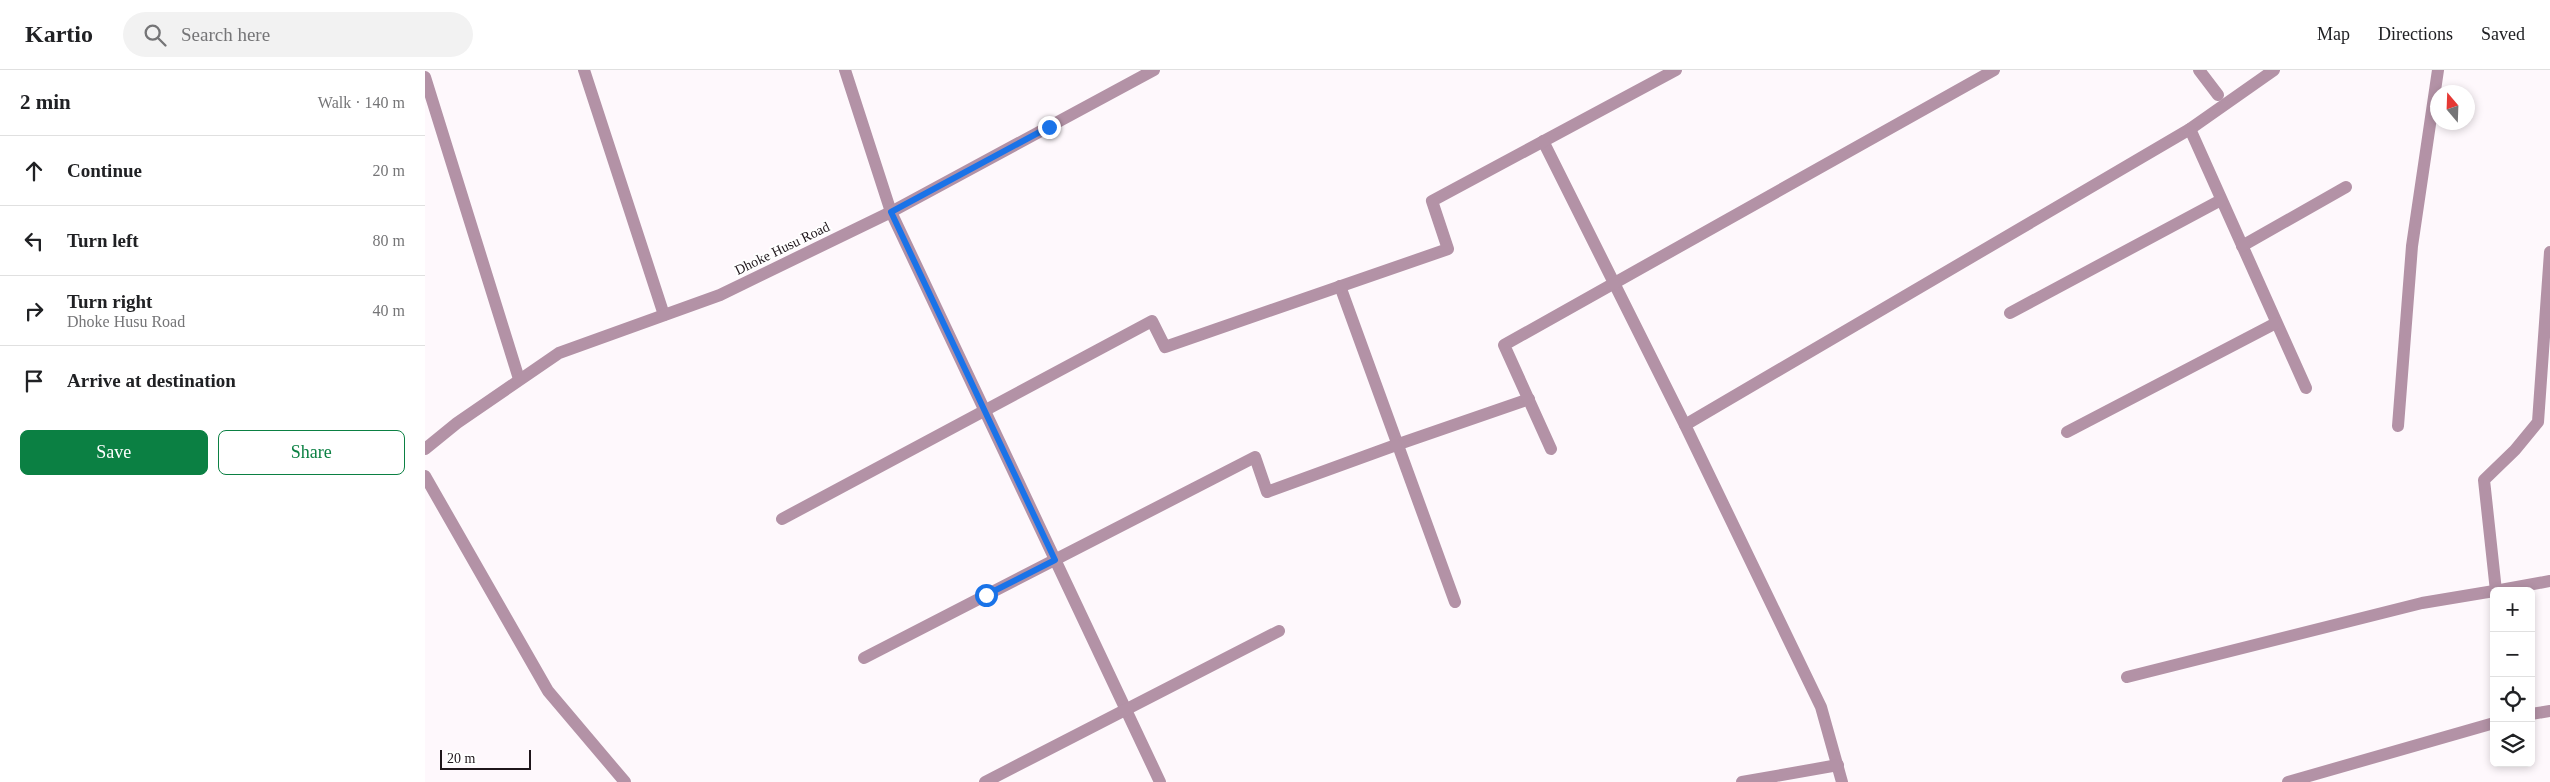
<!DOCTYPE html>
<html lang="en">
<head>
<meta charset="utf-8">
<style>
  body { margin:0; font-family:"Times New Roman",serif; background:#f2f2f2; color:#202124 }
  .controls { position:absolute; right:15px; bottom:15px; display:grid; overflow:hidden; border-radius:8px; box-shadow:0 2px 8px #0003 }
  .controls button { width:45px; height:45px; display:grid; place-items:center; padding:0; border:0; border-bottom:1px solid #e0e0e0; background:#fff; color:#202124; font:25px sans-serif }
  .compass { position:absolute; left:2005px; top:15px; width:45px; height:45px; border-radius:50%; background:#fff; box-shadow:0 2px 8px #0003; rotate:341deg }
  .scale { position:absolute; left:15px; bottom:12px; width:91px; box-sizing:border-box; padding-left:5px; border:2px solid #1f161b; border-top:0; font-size:14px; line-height:18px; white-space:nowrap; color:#1f161b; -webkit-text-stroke:4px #fff; paint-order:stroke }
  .stop { position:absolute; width:15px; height:15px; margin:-11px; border:4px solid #1a73e8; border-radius:50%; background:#fff }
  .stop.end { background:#1a73e8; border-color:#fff; box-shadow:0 1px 5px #0008 }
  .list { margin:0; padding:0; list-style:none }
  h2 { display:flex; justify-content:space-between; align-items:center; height:65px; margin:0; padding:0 20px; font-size:21px }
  h2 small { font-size:16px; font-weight:400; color:#757577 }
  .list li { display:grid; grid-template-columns:32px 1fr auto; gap:15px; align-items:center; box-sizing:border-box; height:70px; padding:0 20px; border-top:1px solid #e0e0e0 }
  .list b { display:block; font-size:19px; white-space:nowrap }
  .list p { margin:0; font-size:16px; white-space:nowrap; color:#757577 }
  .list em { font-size:16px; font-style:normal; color:#757577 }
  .actions { display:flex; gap:10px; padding:15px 20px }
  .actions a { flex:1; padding:11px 0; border:1px solid #0b8043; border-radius:8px; text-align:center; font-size:18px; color:#0b8043 }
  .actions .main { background:#0b8043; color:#fff }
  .icon { flex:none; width:28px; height:28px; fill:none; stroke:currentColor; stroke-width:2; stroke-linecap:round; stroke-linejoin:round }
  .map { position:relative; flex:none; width:2125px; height:712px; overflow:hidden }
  header { display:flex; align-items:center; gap:30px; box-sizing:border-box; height:70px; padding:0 25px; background:#fff; border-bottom:1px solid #e0e0e0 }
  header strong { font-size:24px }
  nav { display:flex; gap:28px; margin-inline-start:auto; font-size:18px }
  .search { width:350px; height:45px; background:#f2f2f2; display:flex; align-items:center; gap:12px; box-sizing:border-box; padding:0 18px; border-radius:28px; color:#757577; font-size:19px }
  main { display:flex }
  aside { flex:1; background:#fff }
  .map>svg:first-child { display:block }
</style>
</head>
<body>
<header>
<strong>Kartio</strong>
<div class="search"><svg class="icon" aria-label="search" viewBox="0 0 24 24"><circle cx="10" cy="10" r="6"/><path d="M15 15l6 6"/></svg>Search here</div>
<nav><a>Map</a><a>Directions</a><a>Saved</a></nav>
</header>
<main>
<aside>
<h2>2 min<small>Walk · 140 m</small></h2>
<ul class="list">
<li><svg class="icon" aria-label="ahead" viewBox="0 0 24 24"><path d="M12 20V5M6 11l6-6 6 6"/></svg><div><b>Continue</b></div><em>20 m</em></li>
<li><svg class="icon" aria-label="left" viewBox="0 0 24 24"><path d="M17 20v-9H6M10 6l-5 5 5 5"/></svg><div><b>Turn left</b></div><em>80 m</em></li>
<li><svg class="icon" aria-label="right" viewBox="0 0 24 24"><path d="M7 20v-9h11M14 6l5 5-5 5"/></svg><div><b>Turn right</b><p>Dhoke Husu Road</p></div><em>40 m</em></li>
<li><svg class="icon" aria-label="arrive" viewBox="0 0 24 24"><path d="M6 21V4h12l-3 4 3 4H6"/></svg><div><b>Arrive at destination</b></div></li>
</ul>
<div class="actions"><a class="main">Save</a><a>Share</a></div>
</aside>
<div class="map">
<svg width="2125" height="712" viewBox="0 0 2125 712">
  <rect width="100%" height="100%" fill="#fef8fc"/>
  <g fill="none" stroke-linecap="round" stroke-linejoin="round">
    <!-- service -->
    <g stroke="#b392a6" stroke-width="12">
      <path d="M159,0L239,245"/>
      <path d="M971,375L1104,329"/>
    </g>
    <!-- minor -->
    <g stroke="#b392a6" stroke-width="12">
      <path d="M420,0L466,142L735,712"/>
      <path d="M1774,0L1793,25"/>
      <path d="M0,7L94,309"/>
      <path d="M1765,59L1881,318"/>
      <path d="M1118,71L1260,355L1396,637L1417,712"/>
      <path d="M1817,176L1921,117"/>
      <path d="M915,216L1030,532"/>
      <path d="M1585,243L1796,130"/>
      <path d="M1260,355L1765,59L1849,0"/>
      <path d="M1973,356L1987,176L2013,0"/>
      <path d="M1642,362L1851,253"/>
      <path d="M0,379L32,353L134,283L295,225L466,142L729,0"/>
      <path d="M1126,379L1079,275L1569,0"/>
      <path d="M0,406L123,621L200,712"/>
      <path d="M357,449L727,251L740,277L1023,179L1007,131L1251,0"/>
      <path d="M2070,521L2125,511"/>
      <path d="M2071,521L2059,410L2090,380L2113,352L2125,182"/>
      <path d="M439,588L830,387L842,422L971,375"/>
      <path d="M1702,607L1997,533L2069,521"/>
      <path d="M2106,644L2125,641"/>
      <path d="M560,712L854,561"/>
      <path d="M1317,712L1413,695"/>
      <path d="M1863,712L2069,653"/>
    </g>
  </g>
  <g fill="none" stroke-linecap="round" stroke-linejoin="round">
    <!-- route -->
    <path stroke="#1a73e8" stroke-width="6" d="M561,525L630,490L466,142L624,57"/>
  </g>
  <g text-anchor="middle" stroke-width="4" stroke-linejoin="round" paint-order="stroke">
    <!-- street labels -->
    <g font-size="14" fill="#1f161b" stroke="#fff">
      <text transform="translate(357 178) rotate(-26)" y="5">Dhoke Husu Road</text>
    </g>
  </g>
</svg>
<div class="controls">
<button>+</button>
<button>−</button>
<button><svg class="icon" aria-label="locate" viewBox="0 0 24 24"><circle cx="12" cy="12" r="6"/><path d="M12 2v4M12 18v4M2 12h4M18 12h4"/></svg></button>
<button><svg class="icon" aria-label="layers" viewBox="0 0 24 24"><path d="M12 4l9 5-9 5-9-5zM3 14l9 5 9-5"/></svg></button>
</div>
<svg class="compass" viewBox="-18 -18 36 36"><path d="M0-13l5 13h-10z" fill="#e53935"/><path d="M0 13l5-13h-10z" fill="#757577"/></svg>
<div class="scale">20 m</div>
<div class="stop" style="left:561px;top:525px"></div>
<div class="stop end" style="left:624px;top:57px"></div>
</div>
</main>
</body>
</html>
